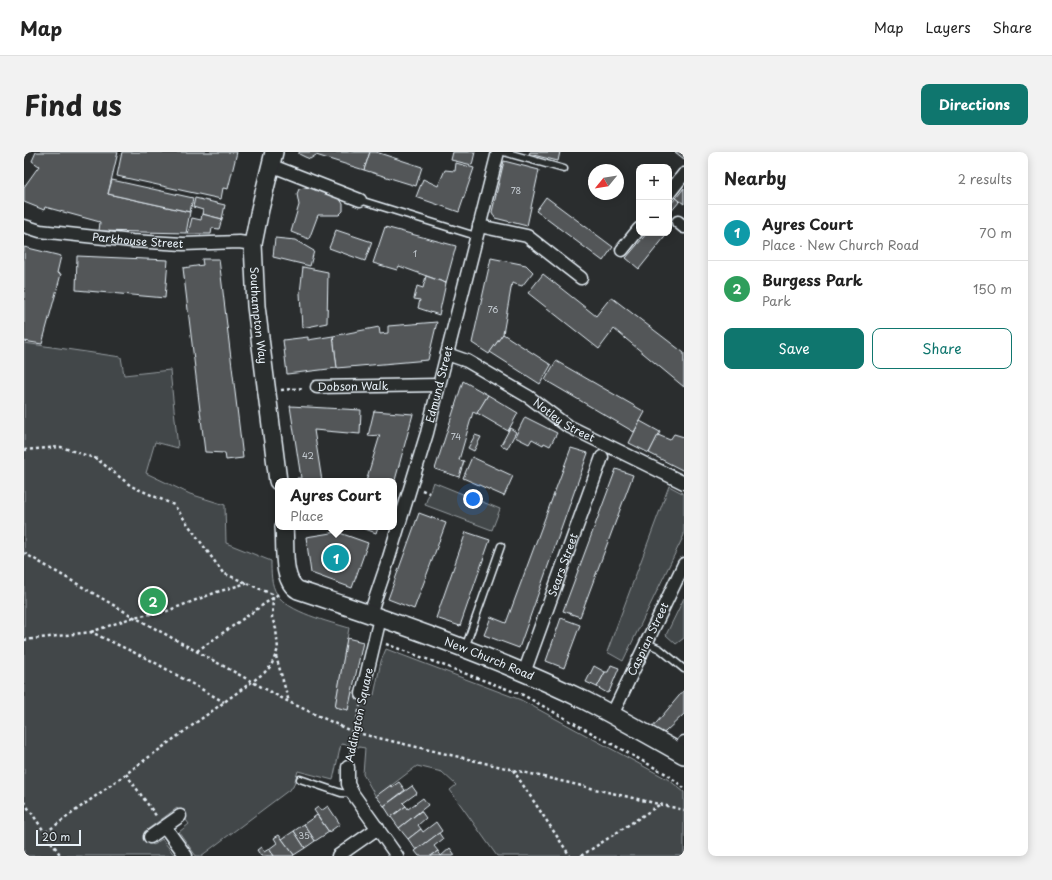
<!DOCTYPE html>
<html lang="en">
<head>
<meta charset="utf-8">
<style>
  body { margin:0; font-family:"Playpen Sans",sans-serif; background:#f2f2f2; color:#222 }
  .controls { position:absolute; right:12px; top:12px; display:grid; overflow:hidden; border-radius:8px; box-shadow:0 2px 10px #0003 }
  .controls button { width:36px; height:36px; display:grid; place-items:center; padding:0; border:0; border-bottom:1px solid #e0e0e0; background:#fff; color:#222; font:20px sans-serif }
  .compass { position:absolute; left:564px; top:12px; width:36px; height:36px; border-radius:50%; background:#fff; box-shadow:0 2px 10px #0003; rotate:240deg }
  .scale { position:absolute; left:12px; bottom:10px; width:45px; box-sizing:border-box; padding-left:4px; border:2px solid #e8f1f8; border-top:0; font-size:11px; line-height:14px; white-space:nowrap; color:#e8f1f8; -webkit-text-stroke:3px #2a2d2e; paint-order:stroke }
  .you { position:absolute; left:449px; top:347px; width:14px; height:14px; margin:-10px; border:3px solid #fff; border-radius:50%; background:#1a73e8; box-shadow:0 0 0 6px #1a73e833 }
  .badge { display:grid; place-items:center; width:26px; height:26px; border-radius:50%; background:#0f766e; color:#fff; font-size:13px; font-weight:700 }
  .pin { position:absolute; translate:-50% -50%; border:2px solid #fff; box-shadow:0 1px 4px #0006 }
  .popup { position:absolute; left:251px; top:326px; width:122px; height:52px; box-sizing:border-box; display:grid; place-content:center; border-radius:8px; background:#fff; filter:drop-shadow(0 1px 3px #0005); font-size:13px; white-space:nowrap; color:#767676 }
  .popup b { font-size:15px; color:#222 }
  .popup::after { content:''; position:absolute; left:50%; top:100%; margin-left:-8px; border:8px solid transparent; border-top-color:#fff }
  .list { margin:0; padding:0; list-style:none }
  h2 { display:flex; justify-content:space-between; align-items:center; height:52px; margin:0; padding:0 16px; font-size:17px }
  h2 small { font-size:13px; font-weight:400; color:#767676 }
  .list li { display:grid; grid-template-columns:26px 1fr auto; gap:12px; align-items:center; box-sizing:border-box; height:56px; padding:0 16px; border-top:1px solid #e0e0e0 }
  .list b { display:block; font-size:15px; white-space:nowrap }
  .list p { margin:0; font-size:13px; white-space:nowrap; color:#767676 }
  .list em { font-size:13px; font-style:normal; color:#767676 }
  .actions { display:flex; gap:8px; padding:12px 16px }
  .actions a { flex:1; padding:9px 0; border:1px solid #0f766e; border-radius:8px; text-align:center; font-size:14px; color:#0f766e }
  .actions .main { background:#0f766e; color:#fff }
  .map { position:relative; flex:none; width:660px; height:704px; overflow:hidden; border-radius:8px }
  header { display:flex; align-items:center; gap:24px; box-sizing:border-box; height:56px; padding:0 20px; background:#fff; border-bottom:1px solid #e0e0e0 }
  header strong { font-size:19px }
  nav { display:flex; gap:22px; margin-inline-start:auto; font-size:14px }
  .intro { display:flex; align-items:center; justify-content:space-between; box-sizing:border-box; height:96px; padding:0 24px }
  h1 { margin:0; font-size:28px }
  .button { padding:10px 18px; border-radius:8px; background:#0f766e; color:#fff; font-size:14px; font-weight:700 }
  main { display:flex; gap:24px; padding:0 24px }
  aside { flex:1; background:#fff; border-radius:8px; box-shadow:0 2px 10px #0003 }
  .map>svg:first-child { display:block }
</style>
</head>
<body>
<header>
<strong>Map</strong>
<nav><a>Map</a><a>Layers</a><a>Share</a></nav>
</header>
<div class="intro"><h1>Find us</h1><a class="button">Directions</a></div>
<main>
<div class="map">
<svg width="660" height="704" viewBox="0 0 660 704">
  <rect width="100%" height="100%" fill="#2a2d2e"/>
  <filter id="ink" filterUnits="userSpaceOnUse"><feTurbulence type="fractalNoise" baseFrequency=".025" numOctaves="2"/><feDisplacementMap in="SourceGraphic" scale="8" xChannelSelector="R" yChannelSelector="G"/><feConvolveMatrix kernelMatrix="1 2 1 2 8 2 1 2 1" color-interpolation-filters="sRGB"/></filter>
  <g filter="url(#ink)">
    <!-- green -->
    <g fill="#424648" stroke="#959ca0">
      <path d="M0,191L97,205L100,223L146,218L154,296L131,290L122,321L166,342L201,353L202,391L247,409C247,420 247,433 253,442C263,460 306,470 325,476L311,555L324,558L327,541L333,539L350,543L357,509L362,497L497,548L645,628L660,640V704H473L426,638L432,633L418,620L393,614L352,645L339,622L341,596L317,592L309,628L274,619L269,635L177,704H172L155,680L165,672L153,656L120,680L129,693L138,687L151,704H0Z"/>
      <path d="M409,330L476,357L468,378L401,353Z"/>
      <path d="M645,334L660,342V383L599,509L583,500Z"/>
      <path d="M660,446V486L652,492L642,483Z"/>
    </g>
    <!-- building -->
    <g fill="#535759" stroke="#e8f1f8">
      <path d="M12,0H94L84,42L166,60L162,81L75,79L76,70L21,55L20,58L0,50V35L15,14L8,9Z"/>
      <path d="M98,0H213L204,37L199,36L197,47L93,24Z"/>
      <path d="M275,0H346L340,18L292,3L286,7L281,5L275,2Z"/>
      <path d="M346,0H352L398,15L392,34L340,18Z"/>
      <path d="M429,0H451L448,13L427,8Z"/>
      <path d="M506,0H536L534,9L505,2Z"/>
      <path d="M651,0H660V7Z"/>
      <path d="M480,9L515,18L503,74L471,66L468,60Z"/>
      <path d="M432,11L450,16L435,60L392,45L399,27L414,34L421,18L431,19Z"/>
      <path d="M88,28L169,46L166,60L84,42Z"/>
      <path d="M291,34L313,42L319,52V59L315,63H294L285,87L267,80L275,53L273,42L275,37Z"/>
      <path d="M660,36V52L652,46Z"/>
      <path d="M522,45L589,95L579,109L512,59Z"/>
      <path d="M171,46L201,53L198,67L178,62L179,58L169,55Z"/>
      <path d="M652,46L656,49L645,62V54Z"/>
      <path d="M178,62L198,67L195,77L188,76L187,82H164L168,66L177,68Z"/>
      <path d="M361,75L432,94L422,131L375,114L373,118L349,111Z"/>
      <path d="M312,78L348,90L341,109L305,96Z"/>
      <path d="M623,81H644L615,117L602,106Z"/>
      <path d="M251,86L271,88L290,99L286,114L249,105Z"/>
      <path d="M0,95L37,104L33,121L37,122L18,192L0,189Z"/>
      <path d="M53,104L144,108L141,146L52,138Z"/>
      <path d="M467,106L502,113L509,120L498,134L488,131L479,182L465,202L448,191Z"/>
      <path d="M178,107H195L219,306L202,308L201,301L181,300L159,116L179,113Z"/>
      <path d="M279,115L304,120L303,171L278,176L276,141Z"/>
      <path d="M519,122L572,164L587,145L660,201V235L590,177L575,197L504,141Z"/>
      <path d="M402,124L422,131L415,163L394,156L396,148L390,147L393,134L399,136Z"/>
      <path d="M413,170L404,208L313,216L309,184L355,175L356,182L364,181V174Z"/>
      <path d="M479,182L527,213L516,232L466,200Z"/>
      <path d="M309,184L313,216L263,222L259,188L284,185V188Z"/>
      <path d="M532,209L621,260L610,280L521,228Z"/>
      <path d="M439,229L464,243L453,262L449,260L435,308L440,309L435,325L411,317Z"/>
      <path d="M464,243L494,261L484,279L453,261Z"/>
      <path d="M266,254L337,258L336,282L290,278L298,329H273V326H277Z"/>
      <path d="M350,259L389,262L370,332V329H342L356,283L344,284Z"/>
      <path d="M501,265L533,281L526,294L520,291L519,293L508,287L505,292L491,285Z"/>
      <path d="M616,269L636,280L625,301L605,291Z"/>
      <path d="M486,276L492,280L483,297L477,293Z"/>
      <path d="M650,282L660,285V319L625,301L634,283L646,288Z"/>
      <path d="M451,283L457,285L450,299L444,296Z"/>
      <path d="M547,296L564,301L495,496L460,483L467,465L482,471Z"/>
      <path d="M448,305L489,324L480,344L439,326Z"/>
      <path d="M592,317L609,323L556,465L539,459Z"/>
      <path d="M395,361L422,371L390,457L364,447Z"/>
      <path d="M336,375H354L352,381Z"/>
      <path d="M313,380L344,391L328,436L287,421L282,385Z"/>
      <path d="M442,380L466,388L436,474L412,466Z"/>
      <path d="M537,466L556,473L540,516L522,509Z"/>
      <path d="M323,486L339,490L324,558L311,555Z"/>
      <path d="M587,513L595,516L585,540L583,541L573,535L581,520H584Z"/>
      <path d="M570,514L581,520L573,535L562,530Z"/>
      <path d="M660,538V562L641,580L637,582L628,576Z"/>
      <path d="M375,630L381,638L360,654L352,644L367,633L368,635Z"/>
      <path d="M388,634L393,641L379,651L382,654L367,665L360,654Z"/>
      <path d="M399,646L404,653L375,676L367,665L382,654L384,657Z"/>
      <path d="M304,654L316,672L305,680L290,658L294,655L297,659Z"/>
      <path d="M397,659L402,666L394,673L397,677L384,687L375,676Z"/>
      <path d="M293,663L305,680L291,689L280,672Z"/>
      <path d="M412,670L418,679L392,698L384,687L397,677L399,680Z"/>
      <path d="M280,672L291,689L281,696L270,679Z"/>
      <path d="M270,679L281,696L270,703L258,687Z"/>
      <path d="M415,681L419,687L410,694L414,699L407,704H395L391,699Z"/>
      <path d="M255,683L270,703L269,704H250L245,697L253,691L250,686Z"/>
      <path d="M237,695L240,700L245,697L250,704H237L233,698Z"/>
      <path d="M426,696L431,703L429,704H407L414,699L417,704Z"/>
    </g>
    <g fill="none" stroke-linecap="round" stroke-linejoin="round">
      <!-- lane casing -->
      <g stroke="#e8f1f8" stroke-width="9">
        <g id="lane">
          <path d="M480,0L540,17"/>
          <path d="M336,48L452,84"/>
          <path d="M623,491L636,497L660,517"/>
          <path d="M441,496L477,394"/>
          <path d="M276,627L317,641L329,642"/>
        </g>
      </g>
      <!-- street casing -->
      <g stroke="#e8f1f8" stroke-width="15">
        <g id="street">
          <path d="M246,13L336,48"/>
          <path d="M645,41L660,22"/>
          <path d="M654,70L660,75"/>
          <path id="s1" d="M0,74L16,79L108,89L159,92L215,90L229,92"/>
          <path d="M455,74L503,84L557,126"/>
          <path d="M598,98L615,77"/>
          <path id="s2" d="M423,202L443,209L505,245L542,273L660,331"/>
          <path id="s3" d="M293,235L415,233"/>
          <path id="s4" d="M346,462L363,412L403,281L474,0"/>
          <path id="s5" d="M500,521L578,305"/>
          <path d="M338,542L356,466"/>
          <path id="s6" d="M588,563L660,412"/>
          <path d="M655,600L660,590"/>
          <path d="M324,615V632L329,642L373,704"/>
          <path d="M141,675L162,704"/>
          <path d="M126,685L156,664"/>
          <path d="M314,704L354,676"/>
        </g>
      </g>
      <!-- secondary casing -->
      <g stroke="#e8f1f8" stroke-width="20">
        <g id="secondary">
          <path id="s7" d="M250,0L236,57L229,92L232,154L254,329"/>
          <path id="s8" d="M260,375C262,394 257,428 274,438C371,470 470,504 562,549C595,566 628,585 660,603"/>
        </g>
      </g>
      <!-- path -->
      <g stroke="#e8f1f8" stroke-width="2.5" stroke-dasharray="3 3" stroke-linecap="butt">
        <path d="M257,238L280,236"/>
        <path d="M0,298L37,295L73,307L107,334L150,353L199,421L248,442L249,445L248,466L252,477L254,497L247,514L240,521L21,681"/>
        <path d="M398,338L405,341"/>
        <path d="M0,401L110,465L265,550L329,580L660,658"/>
        <path d="M67,480L110,465L143,459L193,440L223,431"/>
        <path d="M0,488L67,480L128,509L200,550"/>
        <path d="M362,492L499,543L644,623L660,636"/>
        <path d="M173,499L256,441"/>
        <path d="M252,504L265,550"/>
        <path d="M326,602L336,554"/>
        <path d="M489,618L546,704"/>
        <path d="M102,622L133,665"/>
        <path d="M0,650L37,704"/>
        <path d="M557,704L635,653"/>
      </g>
      <!-- lane -->
      <use href="#lane" stroke="#2a2d2e" stroke-width="6"/>
      <!-- street -->
      <use href="#street" stroke="#2a2d2e" stroke-width="12"/>
      <!-- secondary -->
      <use href="#secondary" stroke="#2a2d2e" stroke-width="17"/>
    </g>
  </g>
  <g text-anchor="middle" stroke-width="3" stroke-linejoin="round" paint-order="stroke">
    <!-- number labels -->
    <g font-size="9" fill="#c3cad0">
      <text x="492" y="42">78</text>
      <text x="391" y="105">1</text>
      <text x="469" y="161">76</text>
      <text x="432" y="288">74</text>
      <text x="284" y="307">42</text>
      <text x="280" y="687">35</text>
    </g>
    <!-- street labels -->
    <g font-size="11" fill="#e8f1f8" stroke="#2a2d2e">
      <text dy="4" stroke="none"><textPath href="#s1" startOffset="115">Parkhouse Street</textPath></text>
      <text dy="4" stroke="none"><textPath href="#s7" startOffset="166">Southampton Way</textPath></text>
      <text dy="4" stroke="none"><textPath href="#s4" startOffset="240">Edmund Street</textPath></text>
      <text dy="4" stroke="none"><textPath href="#s3" startOffset="36">Dobson Walk</textPath></text>
      <text dy="4" stroke="none"><textPath href="#s2" startOffset="135">Notley Street</textPath></text>
      <text dy="4" stroke="none"><textPath href="#s5" startOffset="115">Sears Street</textPath></text>
      <text dy="4" stroke="none"><textPath href="#s6" startOffset="84">Caspian Street</textPath></text>
      <text dy="4" stroke="none"><textPath href="#s8" startOffset="270">New Church Road</textPath></text>
      <text transform="translate(335 563) rotate(-78)" y="4">Addington Square</text>
    </g>
  </g>
</svg>
<div class="controls">
<button>+</button>
<button>−</button>
</div>
<svg class="compass" viewBox="-18 -18 36 36"><path d="M0-13l5 13h-10z" fill="#e53935"/><path d="M0 13l5-13h-10z" fill="#767676"/></svg>
<div class="scale">20 m</div>
<div class="you"></div>
<div class="pin badge" style="left:312px;top:406px;background:#0f9aa8">1</div>
<div class="popup"><b>Ayres Court</b>Place</div>
<div class="pin badge" style="left:129px;top:449px;background:#2e9e5b">2</div>
</div>
<aside>
<h2>Nearby<small>2 results</small></h2>
<ul class="list">
<li><span class="badge" style="background:#0f9aa8">1</span><div><b>Ayres Court</b><p>Place · New Church Road</p></div><em>70 m</em></li>
<li><span class="badge" style="background:#2e9e5b">2</span><div><b>Burgess Park</b><p>Park</p></div><em>150 m</em></li>
</ul>
<div class="actions"><a class="main">Save</a><a>Share</a></div>
</aside>
</main>
</body>
</html>
